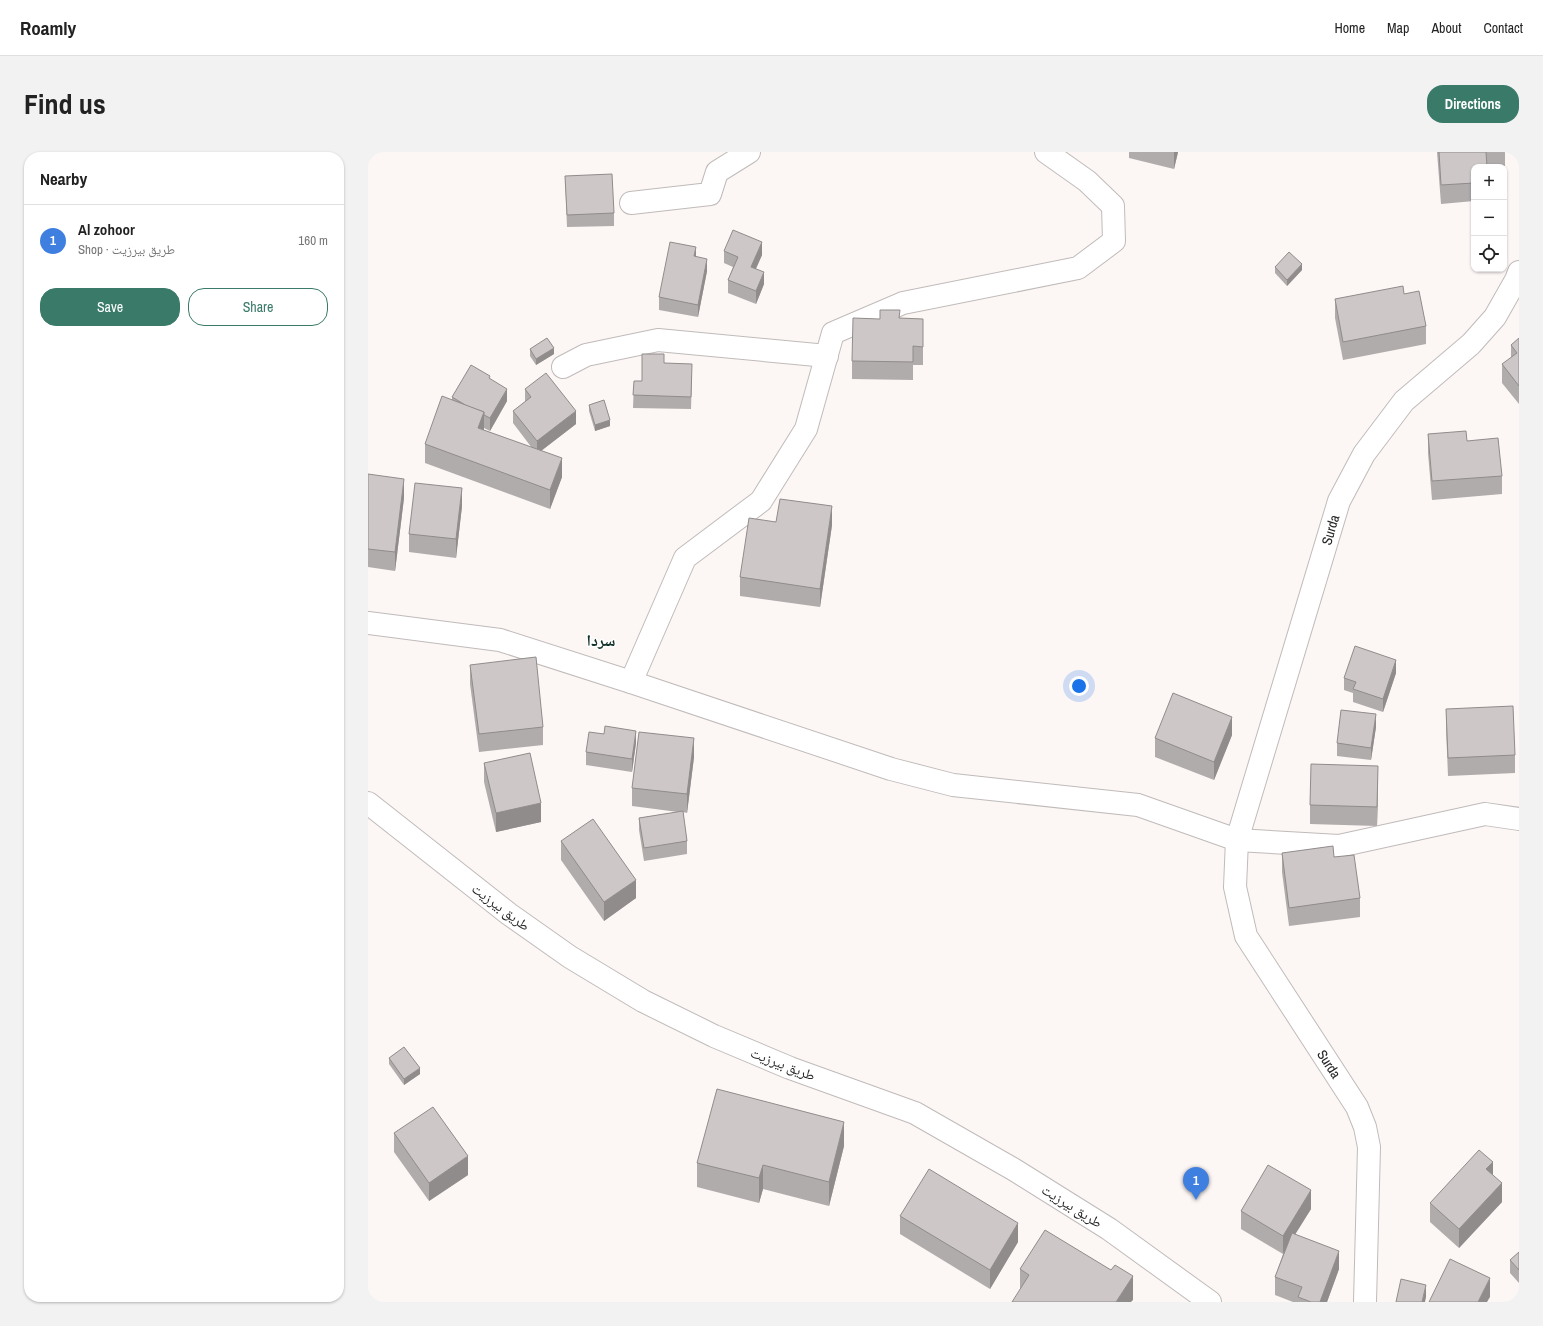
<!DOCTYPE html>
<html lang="en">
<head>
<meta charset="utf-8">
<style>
  body { margin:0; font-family:"Archivo Narrow","Noto Naskh Arabic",sans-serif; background:#f2f2f2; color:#222 }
  .controls { position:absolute; right:12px; top:12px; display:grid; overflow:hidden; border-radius:8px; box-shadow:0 1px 3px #0004 }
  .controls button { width:36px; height:36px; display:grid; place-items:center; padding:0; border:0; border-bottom:1px solid #e0e0e0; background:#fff; color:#222; font:20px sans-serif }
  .you { position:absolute; left:711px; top:534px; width:14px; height:14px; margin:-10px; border:3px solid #fff; border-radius:50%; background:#1a73e8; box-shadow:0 0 0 6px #1a73e833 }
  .badge { display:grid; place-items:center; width:26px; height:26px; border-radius:50%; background:#397a69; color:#fff; font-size:13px; font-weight:700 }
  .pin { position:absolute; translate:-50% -33px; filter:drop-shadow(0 1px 2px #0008) }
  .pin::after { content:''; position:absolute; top:21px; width:14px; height:12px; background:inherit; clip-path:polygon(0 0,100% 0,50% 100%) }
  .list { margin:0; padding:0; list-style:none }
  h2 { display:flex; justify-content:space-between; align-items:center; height:52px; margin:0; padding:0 16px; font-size:17px }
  h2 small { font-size:13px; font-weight:400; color:#767676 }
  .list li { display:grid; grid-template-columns:26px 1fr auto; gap:12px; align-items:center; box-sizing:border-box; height:72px; padding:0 16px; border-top:1px solid #e0e0e0 }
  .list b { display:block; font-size:15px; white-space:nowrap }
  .list p { margin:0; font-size:13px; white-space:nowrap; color:#767676 }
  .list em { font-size:13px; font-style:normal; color:#767676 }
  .actions { display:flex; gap:8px; padding:12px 16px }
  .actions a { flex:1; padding:9px 0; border:1px solid #397a69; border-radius:16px; text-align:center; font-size:14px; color:#397a69 }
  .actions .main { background:#397a69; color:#fff }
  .icon { flex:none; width:22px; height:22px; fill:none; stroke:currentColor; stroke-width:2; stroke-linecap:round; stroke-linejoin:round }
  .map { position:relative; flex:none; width:1151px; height:1150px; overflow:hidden; border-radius:16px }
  header { display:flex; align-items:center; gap:24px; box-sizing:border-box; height:56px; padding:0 20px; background:#fff; border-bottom:1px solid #e0e0e0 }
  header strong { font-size:19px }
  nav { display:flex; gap:22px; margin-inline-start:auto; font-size:14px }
  .intro { display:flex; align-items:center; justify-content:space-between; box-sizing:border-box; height:96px; padding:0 24px }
  h1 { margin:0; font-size:28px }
  .button { padding:10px 18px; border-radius:16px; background:#397a69; color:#fff; font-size:14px; font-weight:700 }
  main { display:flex; gap:24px; padding:0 24px }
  aside { flex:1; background:#fff; border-radius:16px; box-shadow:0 1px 3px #0004 }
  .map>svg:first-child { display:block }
</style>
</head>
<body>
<header>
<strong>Roamly</strong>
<nav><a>Home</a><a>Map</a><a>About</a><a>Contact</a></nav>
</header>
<div class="intro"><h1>Find us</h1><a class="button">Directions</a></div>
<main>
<aside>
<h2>Nearby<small></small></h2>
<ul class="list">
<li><span class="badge" style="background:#3f7fe0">1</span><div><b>Al zohoor</b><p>Shop · طريق بيرزيت</p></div><em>160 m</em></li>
</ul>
<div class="actions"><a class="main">Save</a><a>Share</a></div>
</aside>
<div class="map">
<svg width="1151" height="1150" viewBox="0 0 1151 1150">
  <rect width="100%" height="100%" fill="#fcf6f5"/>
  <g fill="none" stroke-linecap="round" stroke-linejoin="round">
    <!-- street casing -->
    <g stroke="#c0bbba" stroke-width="24">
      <g id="street">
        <path d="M263,51L342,42L349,20L381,0"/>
        <path d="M195,215L218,203L290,188L459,204"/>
        <path d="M0,471L132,488L263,530L523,617L585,633L770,653L869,688L971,694L1117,662L1151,667"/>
        <path d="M263,530L317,406L393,349L438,277L465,181L535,151L710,116L746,89L745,54L719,29L678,0"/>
        <path id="s1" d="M997,1150L1001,995L997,975L989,955L878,784L867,735L869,688L971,349L996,302L1036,249L1103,192L1127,165L1148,128L1151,120"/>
      </g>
    </g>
    <!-- secondary casing -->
    <g stroke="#c0bbba" stroke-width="24">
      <path id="secondary" d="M0,651L141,762L202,805L275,849L346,884L422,916L547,961L645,1017L741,1077L842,1150"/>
    </g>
    <!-- street -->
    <use href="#street" stroke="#fff" stroke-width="22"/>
    <!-- secondary -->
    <use href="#secondary" stroke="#fff" stroke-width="22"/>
  </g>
  <!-- wall -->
  <g fill="#b0acab">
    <path d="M761,0H810L806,17L761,6Z"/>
    <path d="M1069,0H1137V14L1122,15H1106V49L1073,52Z"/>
    <path d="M197,24L246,61V74L199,75Z"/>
    <path d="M356,99L394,103L388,117L396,132L388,152L360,141V128L365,115L356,111Z"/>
    <path d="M328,104L339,119L330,165L291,158V145Z"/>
    <path d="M907,115L934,118L919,134L907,121Z"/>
    <path d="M1036,142L1058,174V192L975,208L967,166V147Z"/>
    <path d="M532,166L555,185V213H545V228L484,227V209L512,167Z"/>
    <path d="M1151,186V252L1134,231V212L1143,206V193Z"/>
    <path d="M162,197L186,202L168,213L162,204Z"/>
    <path d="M296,211L324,224L323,257L265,256L266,229H274Z"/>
    <path d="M122,227L139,249L122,279L116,276V278L164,296L145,271V259L157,250V237L208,272L173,299L194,325L182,357L57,311V292L84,248V245Z"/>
    <path d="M221,253L242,274L227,279L221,259Z"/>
    <path d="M1060,282L1134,324V342L1064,348L1060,301Z"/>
    <path d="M0,322L36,346L27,419L0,415Z"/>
    <path d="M94,354L88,406L41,400V382Z"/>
    <path d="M408,370L464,373L452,455L372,444V425Z"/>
    <path d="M102,513L175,575V593L111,600L102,532Z"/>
    <path d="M1028,521L1015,560L985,550V541L976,538V526Z"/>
    <path d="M1078,557L1147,603V621L1080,624L1078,576Z"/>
    <path d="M1008,575L1003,608L969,604V591Z"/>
    <path d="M864,583L846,628L787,605V586Z"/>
    <path d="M268,591L264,620L218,613V600Z"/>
    <path d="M326,605L319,661L315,660L319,689V702L276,709L271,678V666L310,660L264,654V636Z"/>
    <path d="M116,611L173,670L128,680L116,630Z"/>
    <path d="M1010,633L1009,674L942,672V653Z"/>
    <path d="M193,689L268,746L236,769L193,708Z"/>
    <path d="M914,701L966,705L992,746V765L921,774L914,720Z"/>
    <path d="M21,906L52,922L36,933L21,912Z"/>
    <path d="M26,981L100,1023L61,1049L26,1000Z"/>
    <path d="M476,994L461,1054L395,1037L391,1051L329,1035V1011Z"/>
    <path d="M1125,1024L1134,1050L1091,1096L1062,1070V1051Z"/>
    <path d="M943,1057L927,1082L971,1117L959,1150H925L907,1143V1125L915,1102L873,1077V1059Z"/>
    <path d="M532,1064L650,1090L622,1137L532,1082Z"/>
    <path d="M1151,1100V1131L1142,1121V1108Z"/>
    <path d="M652,1117L765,1148L652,1136Z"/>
  </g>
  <!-- shaded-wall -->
  <g fill="#908c8b">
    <path d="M806,0H810L806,17Z"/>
    <path d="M394,90V103L383,127V115Z"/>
    <path d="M328,95V107L326,104Z"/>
    <path d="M339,107V119L330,165V153Z"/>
    <path d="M934,112V118L919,134V128Z"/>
    <path d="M396,120V132L388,152V139Z"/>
    <path d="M186,196V202L168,213V207Z"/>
    <path d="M139,237V249L122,279V266Z"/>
    <path d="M208,259V272L169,302V289Z"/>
    <path d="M116,260V278L110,276Z"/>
    <path d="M242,268V274L227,279V273Z"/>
    <path d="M194,306V325L182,357V338Z"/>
    <path d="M36,327V346L27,419V400Z"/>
    <path d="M94,336V354L88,406V387Z"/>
    <path d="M464,354V373L452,455V437Z"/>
    <path d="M1028,508V521L1015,560V547Z"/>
    <path d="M1008,562V575L1003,608V596Z"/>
    <path d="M864,565V583L846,628V610Z"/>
    <path d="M268,579V591L264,620V607Z"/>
    <path d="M326,586V605L319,661V642Z"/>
    <path d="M1010,614V633L1009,674V655Z"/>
    <path d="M173,651V670L128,680V661Z"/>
    <path d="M268,728V746L236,769V750Z"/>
    <path d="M52,916V922L36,933V927Z"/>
    <path d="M476,970V994L461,1054V1030Z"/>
    <path d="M100,1004V1023L61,1049V1031Z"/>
    <path d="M1125,1010V1029L1118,1017Z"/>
    <path d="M395,1013V1037L391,1051V1026Z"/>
    <path d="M1134,1031V1050L1091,1096V1077Z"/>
    <path d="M943,1038V1057L915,1102V1084Z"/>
    <path d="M650,1071V1090L622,1137V1118Z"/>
    <path d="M971,1099V1117L959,1150H952Z"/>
    <path d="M765,1124V1148L763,1150H748Z"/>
    <path d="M1122,1126V1145L1119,1150H1110Z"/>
    <path d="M1058,1133V1145L1057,1150H1054Z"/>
  </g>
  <!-- building -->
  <g fill="#cdc8c7" stroke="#908c8b">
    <path d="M1071,0H1118L1119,15H1106V31L1073,33Z"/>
    <path d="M244,22L246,61L199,63L197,24Z"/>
    <path d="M365,78L394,90L383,115L396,120L388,139L360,128L370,105L356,99Z"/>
    <path d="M302,90L328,95L326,104L339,107L330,153L291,145Z"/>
    <path d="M921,100L934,112L919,128L907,115Z"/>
    <path d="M1035,134L1036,142L1051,139L1058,174L975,190L967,147Z"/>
    <path d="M512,158H532L531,166L555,167V195L545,194V210L484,209L485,166L512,167Z"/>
    <path d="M179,186L186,196L168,207L162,197Z"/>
    <path d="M1151,186V234L1134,212L1149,201L1143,193Z"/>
    <path d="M274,202H296V211L324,212L323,245L265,243L266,229H274Z"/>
    <path d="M103,213L122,224L121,226L139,237L122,266L116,263V260L99,254L84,245Z"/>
    <path d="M178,221L208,259L169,289L145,259L163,245L157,237Z"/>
    <path d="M74,244L116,260L110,276L194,306L182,338L57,292Z"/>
    <path d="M236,248L242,268L227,273L221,253Z"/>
    <path d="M1098,279L1099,289L1130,286L1134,324L1064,329L1060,282Z"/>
    <path d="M0,322L36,327L27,400L0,397Z"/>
    <path d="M47,331L94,336L88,387L41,382Z"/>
    <path d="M412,347L464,354L452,437L372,425L381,366L408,370Z"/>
    <path d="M987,494L1028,508L1015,547L985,537L988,530L976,526Z"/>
    <path d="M168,505L175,575L111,582L102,513Z"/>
    <path d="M805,541L864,565L846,610L787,586Z"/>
    <path d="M1145,554L1147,603L1080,606L1078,557Z"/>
    <path d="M973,558L1008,562L1003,596L969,591Z"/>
    <path d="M237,574L268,579L264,607L218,600L221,580L236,582Z"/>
    <path d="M271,580L326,586L319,642L264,636Z"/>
    <path d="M162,601L173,651L128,661L116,611Z"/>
    <path d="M943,612L1010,614L1009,655L942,653Z"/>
    <path d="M315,659L319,689L276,696L271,666Z"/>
    <path d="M225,667L268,728L236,750L193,689Z"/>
    <path d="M965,694L966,705L986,703L992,746L921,756L914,701Z"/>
    <path d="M36,895L52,916L36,927L21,906Z"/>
    <path d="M349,937L476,970L461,1030L395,1013L391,1026L329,1011Z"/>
    <path d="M65,955L100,1004L61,1031L26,981Z"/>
    <path d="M1111,998L1125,1010L1118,1017L1134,1031L1091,1077L1062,1051Z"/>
    <path d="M900,1013L943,1038L915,1084L873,1059Z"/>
    <path d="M561,1017L650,1071L622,1118L532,1064Z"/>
    <path d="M677,1078L743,1118L747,1113L765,1124L748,1150H644L661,1123L652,1117Z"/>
    <path d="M924,1081L971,1099L952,1150H943L930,1145L934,1135L907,1125Z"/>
    <path d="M1151,1100V1118L1142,1108Z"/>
    <path d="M1082,1107L1122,1126L1110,1150H1061Z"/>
    <path d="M1033,1127L1058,1133L1054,1150H1028Z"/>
  </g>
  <g text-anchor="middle" stroke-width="3" stroke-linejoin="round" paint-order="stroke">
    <!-- street labels -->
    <g font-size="14" fill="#272525" stroke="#fff">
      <text dy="5" stroke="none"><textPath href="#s1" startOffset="822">Surda</textPath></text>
      <text transform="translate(133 755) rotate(37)" y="5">طريق بيرزيت</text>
      <text transform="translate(415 912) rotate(21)" y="5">طريق بيرزيت</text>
      <text transform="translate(961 912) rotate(57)" y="5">Surda</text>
      <text transform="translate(704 1054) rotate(32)" y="5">طريق بيرزيت</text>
    </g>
    <!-- quarter labels -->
    <g font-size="16" font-weight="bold" fill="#113129" stroke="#fff">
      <text x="233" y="494">سردا</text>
    </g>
  </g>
</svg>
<div class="controls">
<button>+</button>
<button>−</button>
<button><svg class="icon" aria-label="locate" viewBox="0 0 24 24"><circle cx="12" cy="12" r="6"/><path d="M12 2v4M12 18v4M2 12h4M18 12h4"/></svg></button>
</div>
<div class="you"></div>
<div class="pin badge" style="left:828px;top:1048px;background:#3f7fe0">1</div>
</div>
</main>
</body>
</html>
